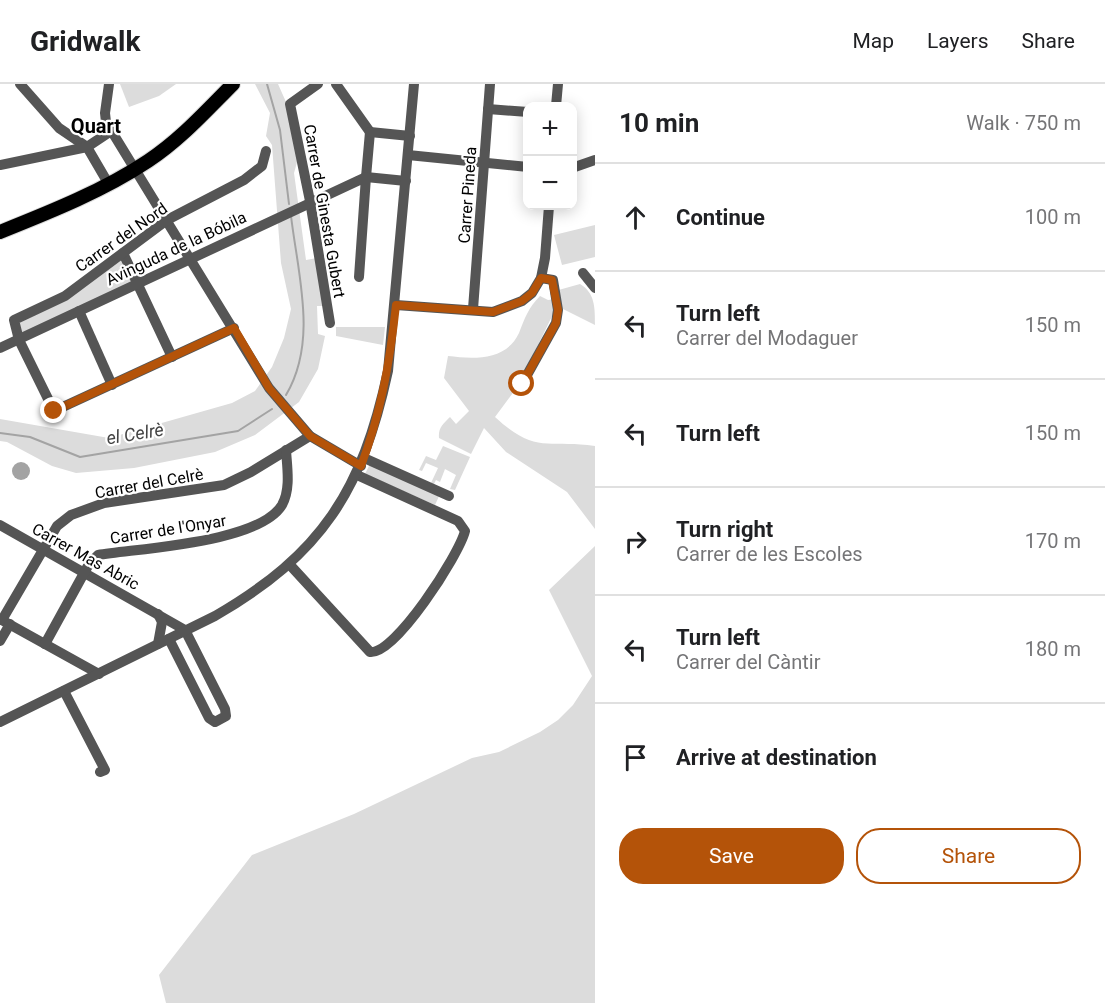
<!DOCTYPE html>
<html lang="en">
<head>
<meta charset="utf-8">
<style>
  body { margin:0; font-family:Roboto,sans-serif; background:#f2f2f2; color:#202124 }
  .controls { position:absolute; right:18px; top:18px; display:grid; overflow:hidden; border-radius:12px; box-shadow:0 3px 15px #0003 }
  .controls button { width:54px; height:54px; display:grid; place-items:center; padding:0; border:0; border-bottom:2px solid #e0e0e0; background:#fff; color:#202124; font:30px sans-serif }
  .stop { position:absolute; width:18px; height:18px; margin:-14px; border:4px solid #b45309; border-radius:50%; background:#fff }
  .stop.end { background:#b45309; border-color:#fff; box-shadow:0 2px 6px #0008 }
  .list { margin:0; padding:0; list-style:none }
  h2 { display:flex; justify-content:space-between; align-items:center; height:78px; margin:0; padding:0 24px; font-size:26px }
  h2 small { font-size:20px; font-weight:400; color:#757577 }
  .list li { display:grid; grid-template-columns:39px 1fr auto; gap:18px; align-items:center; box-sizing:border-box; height:108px; padding:0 24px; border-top:2px solid #e0e0e0 }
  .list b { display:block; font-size:22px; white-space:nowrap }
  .list p { margin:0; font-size:20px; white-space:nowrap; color:#757577 }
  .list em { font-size:20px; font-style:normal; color:#757577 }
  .actions { display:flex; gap:12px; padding:18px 24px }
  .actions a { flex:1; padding:14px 0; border:2px solid #b45309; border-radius:24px; text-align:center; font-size:21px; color:#b45309 }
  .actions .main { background:#b45309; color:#fff }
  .icon { flex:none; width:33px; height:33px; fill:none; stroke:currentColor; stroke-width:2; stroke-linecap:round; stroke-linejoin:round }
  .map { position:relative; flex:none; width:595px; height:919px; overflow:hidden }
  header { display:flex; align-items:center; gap:36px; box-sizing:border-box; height:84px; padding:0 30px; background:#fff; border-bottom:2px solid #e0e0e0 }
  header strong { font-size:28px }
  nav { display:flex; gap:33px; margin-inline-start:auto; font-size:21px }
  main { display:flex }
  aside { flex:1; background:#fff }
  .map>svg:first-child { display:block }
</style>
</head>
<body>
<header>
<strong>Gridwalk</strong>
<nav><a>Map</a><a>Layers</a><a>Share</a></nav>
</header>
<main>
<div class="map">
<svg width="595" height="919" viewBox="0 0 595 919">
  <rect width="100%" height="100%" fill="#fff"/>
  <!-- green -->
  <g fill="#dcdcdc">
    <path d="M120,0H176L159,12L129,23Z"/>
    <path d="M255,0H278L286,18L299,71L294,89L306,176L317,174L324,222H317L318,250L325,252L318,285L299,318L255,351L215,368L134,384L76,389L52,382L7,358L0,357V335L109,354L232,319L255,307L272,283L284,254L291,225L281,179L272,61L266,52L270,29Z"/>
    <path d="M595,141V173L562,181L554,151Z"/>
    <path d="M120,175L132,198L22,251L19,239Z"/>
    <path d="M580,200C595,209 595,223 595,241L557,222L518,302L495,333C536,371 548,355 595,362V445L567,408L506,368L484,344L471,370L439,354C438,344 443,340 450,333L456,340L469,327L444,294L448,272C474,275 506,277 519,249C525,234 528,224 540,212L548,216L556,215L555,207Z"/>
    <path d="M336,243H385L383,261L336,252Z"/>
    <path d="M443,362L470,373L455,406L450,405L456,391L445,385L440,398L436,396L434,400L431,399L438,384L426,379L422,387L419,386L426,372L436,376Z"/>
    <path d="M370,380L440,410L435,421L365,390Z"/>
    <path d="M595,462V919H166L159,891L252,771L354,730L472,674L499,668L540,648L558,636L573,621L592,592L549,506Z"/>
  </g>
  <!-- water -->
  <circle fill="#a3a3a3" cx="21" cy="387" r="9"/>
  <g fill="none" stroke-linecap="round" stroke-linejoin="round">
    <!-- stream -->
    <g stroke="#a3a3a3" stroke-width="2">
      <path d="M267,0L280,46L289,120"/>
      <path d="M286,311C318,257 298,191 291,132"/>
      <path d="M0,349L30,353L80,373L238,347L272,325"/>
    </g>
    <!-- major casing -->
    <g stroke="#dbdbdb" stroke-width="16">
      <path id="major" d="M0,148C50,128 103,107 148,77C180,56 206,27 233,0"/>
    </g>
    <!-- minor -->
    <g stroke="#555" stroke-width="10">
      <path d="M20,0L59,44L87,63L108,99"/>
      <path d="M109,0L105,29L106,38L269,304L310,352L361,382"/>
      <path d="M318,0L290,20L310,117L330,239"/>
      <path d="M336,0L370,48"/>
      <path d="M556,22L558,0"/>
      <path d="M488,25L528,28"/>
      <path d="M370,48L366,93L406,97"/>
      <path d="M370,48L410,52"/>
      <path d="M408,71L528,83"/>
      <path d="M0,81L87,63L111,47"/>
      <path d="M572,84L595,76"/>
      <path d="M123,169L172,273"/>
      <path d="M583,189L595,204"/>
      <path d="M396,221L493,228L522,217L532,209L541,194L545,174L549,122"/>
      <path d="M473,225L490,0"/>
      <path d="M79,227L112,301"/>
      <path d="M234,244L54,327L19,256L14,236L65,212L167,136L244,96L262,82L266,67"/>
      <path d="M0,264L366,93L359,193"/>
      <path d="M522,300L556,239L558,226L553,196L541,194"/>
      <path d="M364,374L449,412"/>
      <path d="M0,441L185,546L225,625L226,632L215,638L209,634L169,555"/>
      <path d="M290,481L370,568C395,571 459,471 465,447L458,437L357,391"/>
      <path d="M0,535L99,590"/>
      <path d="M2,536L57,442L71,431L104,419L224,401L251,388L310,352"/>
      <path d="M0,557L10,540"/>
      <path d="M45,560L89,480L98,471C140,464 259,459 282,421C291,405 287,383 286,366"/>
      <path d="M158,560L162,538L158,530"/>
      <path d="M64,607L105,686L100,688"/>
      <path d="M0,638L215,532C322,470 362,407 388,287L414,0"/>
    </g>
    <!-- major -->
    <use href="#major" stroke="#000" stroke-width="14"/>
  </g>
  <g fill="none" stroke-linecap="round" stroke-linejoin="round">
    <!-- route -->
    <path stroke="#b45309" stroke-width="8" d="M54,327L234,244L269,304L310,352L361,382C381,329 390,277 396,221L493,228L522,217L532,209L541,194L552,196L558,226L556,239L522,300"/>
  </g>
  <g text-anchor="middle" stroke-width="4.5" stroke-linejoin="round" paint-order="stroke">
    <!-- street labels -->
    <g font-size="16" fill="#000" stroke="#fff">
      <text transform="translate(467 111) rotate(-86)" y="6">Carrer Pineda</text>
      <text transform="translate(325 127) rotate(80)" y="6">Carrer de Ginesta Gubert</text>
      <text transform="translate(121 153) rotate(-35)" y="6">Carrer del Nord</text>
      <text transform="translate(176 164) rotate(-25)" y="6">Avinguda de la Bóbila</text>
      <text transform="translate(149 399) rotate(-10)" y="6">Carrer del Celrè</text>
      <text transform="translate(168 445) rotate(-9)" y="6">Carrer de l'Onyar</text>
      <text transform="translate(86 472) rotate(29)" y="6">Carrer Mas Abric</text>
    </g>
    <!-- water labels -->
    <g font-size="18" font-style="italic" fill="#444" stroke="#fff">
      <text transform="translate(135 350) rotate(-9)" y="6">el Celrè</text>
    </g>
    <!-- quarter labels -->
    <g font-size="20" font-weight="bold" fill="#000" stroke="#fff">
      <text x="96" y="49">Quart</text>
    </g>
  </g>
</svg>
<div class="controls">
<button>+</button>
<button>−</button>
</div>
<div class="stop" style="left:522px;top:300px"></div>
<div class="stop end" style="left:54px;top:327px"></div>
</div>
<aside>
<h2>10 min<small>Walk · 750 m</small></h2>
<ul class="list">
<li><svg class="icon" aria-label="ahead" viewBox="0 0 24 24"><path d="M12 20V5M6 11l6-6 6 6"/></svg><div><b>Continue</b></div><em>100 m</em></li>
<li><svg class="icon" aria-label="left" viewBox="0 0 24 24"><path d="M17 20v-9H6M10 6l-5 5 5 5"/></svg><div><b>Turn left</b><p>Carrer del Modaguer</p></div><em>150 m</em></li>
<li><svg class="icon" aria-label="left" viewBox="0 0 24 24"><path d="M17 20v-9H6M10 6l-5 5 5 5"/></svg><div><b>Turn left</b></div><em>150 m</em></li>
<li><svg class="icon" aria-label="right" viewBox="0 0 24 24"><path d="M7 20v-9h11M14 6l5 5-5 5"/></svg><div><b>Turn right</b><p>Carrer de les Escoles</p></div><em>170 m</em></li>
<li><svg class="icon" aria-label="left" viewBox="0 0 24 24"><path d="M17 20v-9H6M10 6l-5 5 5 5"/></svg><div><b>Turn left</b><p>Carrer del Càntir</p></div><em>180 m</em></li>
<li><svg class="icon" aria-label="arrive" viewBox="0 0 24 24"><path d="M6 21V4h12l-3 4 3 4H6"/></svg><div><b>Arrive at destination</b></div></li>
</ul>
<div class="actions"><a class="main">Save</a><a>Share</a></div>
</aside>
</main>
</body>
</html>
